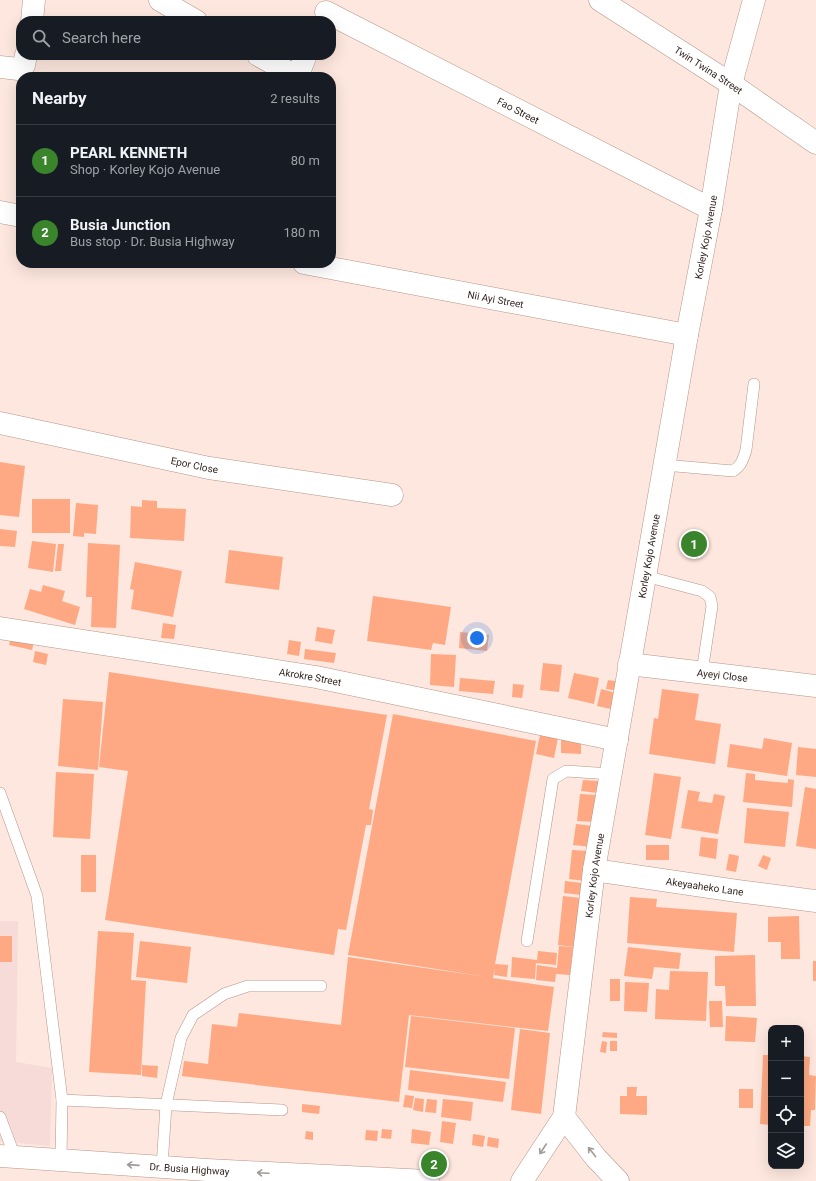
<!DOCTYPE html>
<html lang="en">
<head>
<meta charset="utf-8">
<style>
  body { margin:0; font-family:Roboto,sans-serif; background:#242831; color:#f1f3f6 }
  .controls { position:absolute; right:12px; bottom:12px; display:grid; overflow:hidden; border-radius:8px; box-shadow:0 4px 16px #0002 }
  .controls button { width:36px; height:36px; display:grid; place-items:center; padding:0; border:0; border-bottom:1px solid #363941; background:#171b24; color:#f1f3f6; font:20px sans-serif }
  .you { position:absolute; left:477px; top:638px; width:14px; height:14px; margin:-10px; border:3px solid #fff; border-radius:50%; background:#1a73e8; box-shadow:0 0 0 6px #1a73e833 }
  .badge { display:grid; place-items:center; width:26px; height:26px; border-radius:50%; background:#3a842c; color:#fff; font-size:13px; font-weight:700 }
  .pin { position:absolute; translate:-50% -50%; border:2px solid #fff; box-shadow:0 1px 4px #0006 }
  .list { margin:0; padding:0; list-style:none }
  h2 { display:flex; justify-content:space-between; align-items:center; height:52px; margin:0; padding:0 16px; font-size:17px }
  h2 small { font-size:13px; font-weight:400; color:#9ea1a6 }
  .list li { display:grid; grid-template-columns:26px 1fr auto; gap:12px; align-items:center; box-sizing:border-box; height:72px; padding:0 16px; border-top:1px solid #363941 }
  .list b { display:block; font-size:15px; white-space:nowrap }
  .list p { margin:0; font-size:13px; white-space:nowrap; color:#9ea1a6 }
  .list em { font-size:13px; font-style:normal; color:#9ea1a6 }
  .icon { flex:none; width:22px; height:22px; fill:none; stroke:currentColor; stroke-width:2; stroke-linecap:round; stroke-linejoin:round }
  .map { position:relative; flex:none; width:816px; height:1181px; overflow:hidden }
  .search { position:absolute; background:#171b24; box-shadow:0 4px 16px #0002; left:16px; top:16px; width:320px; height:44px; display:flex; align-items:center; gap:10px; box-sizing:border-box; padding:0 14px; border-radius:16px; color:#9ea1a6; font-size:15px }
  .panel { position:absolute; background:#171b24; box-shadow:0 4px 16px #0002; left:16px; top:72px; width:320px; height:196px; border-radius:16px }
  .map>svg:first-child { display:block }
</style>
</head>
<body>
<div class="map">
<svg width="816" height="1181" viewBox="0 0 816 1181">
  <rect width="100%" height="100%" fill="#fde7de"/>
  <!-- commercial -->
  <path fill="#f6dbd8" d="M0,921H18L16,1062L52,1068L50,1146L0,1141Z"/>
  <!-- building -->
  <g fill="#fea983">
    <path d="M0,462L25,466L19,517L0,515Z"/>
    <rect x="32" y="499" width="38" height="34"/>
    <path d="M142,500L157,501V508L186,509L184,541L130,538L131,506L142,507Z"/>
    <path d="M76,503L98,505L96,534L84,533V537L73,536Z"/>
    <path d="M0,529L17,531L15,547L0,546Z"/>
    <path d="M32,541L56,544L53,572L28,568Z"/>
    <path d="M88,543L120,545L116,628L91,627L92,597H86Z"/>
    <path d="M58,544H64L61,571H55Z"/>
    <path d="M229,550L283,557L279,590L225,583Z"/>
    <path d="M135,562L182,571L173,617L131,609L134,590L130,589Z"/>
    <path d="M43,585L65,591L62,601L80,607L75,625L24,609L30,589L41,592Z"/>
    <path d="M373,596L451,607L445,645L433,643L431,650L367,641Z"/>
    <path d="M163,623L176,625L174,639L161,638Z"/>
    <path d="M317,627L335,630L332,644L315,641Z"/>
    <path d="M460,632L489,635L487,651L459,648Z"/>
    <path d="M12,633L35,638L32,650L9,645Z"/>
    <path d="M289,640L301,642L299,656L287,654Z"/>
    <path d="M305,649L336,653L334,663L304,659Z"/>
    <path d="M35,651L48,654L46,665L33,662Z"/>
    <path d="M431,654L456,655L454,687L430,685Z"/>
    <path d="M543,663L562,665L559,692L540,690Z"/>
    <path d="M109,672L387,715L369,809L373,810L371,825H366L346,930L338,929L334,955L105,920L128,771L99,767Z"/>
    <path d="M574,673L599,678L594,704L568,698Z"/>
    <path d="M460,678L495,681L493,694L459,691Z"/>
    <path d="M608,680L621,682L619,691L606,689Z"/>
    <path d="M513,684L524,685L522,698L512,697Z"/>
    <path d="M601,689L620,694L616,710L597,706Z"/>
    <path d="M662,689L699,694L695,720L721,724L715,764L649,754L654,718L658,719Z"/>
    <path d="M63,699L103,702L98,770L58,766Z"/>
    <path d="M393,714L536,741L495,964L508,965L507,977L494,975L495,966L493,978L554,987L548,1031L409,1015L399,1102L182,1076L184,1061L208,1064L212,1024L237,1027L239,1013L341,1025L348,957L487,977L348,955Z"/>
    <path d="M540,735L558,738L554,758L536,754Z"/>
    <path d="M764,738L792,743L787,776L727,767L730,744L762,749Z"/>
    <path d="M561,740H581V754L561,753Z"/>
    <path d="M798,747L816,749V777L796,775Z"/>
    <path d="M56,772L94,774L90,839L53,837Z"/>
    <path d="M654,773L681,777L671,839L645,835Z"/>
    <path d="M746,773L755,774V780L788,783V779L794,780L792,807L743,802Z"/>
    <path d="M583,780L599,781L598,793L581,791Z"/>
    <path d="M805,787L816,789V849L796,846Z"/>
    <path d="M688,790L700,792L698,801L712,803L714,794L725,796L718,834L681,828Z"/>
    <path d="M580,794L597,795L594,822L577,821Z"/>
    <path d="M747,808L789,812L785,847L744,843Z"/>
    <path d="M576,824L594,826L592,847L573,845Z"/>
    <path d="M701,837L718,839L716,859L699,856Z"/>
    <rect x="646" y="845" width="23" height="15"/>
    <path d="M572,850L588,851L585,881L569,879Z"/>
    <path d="M729,854L739,856L736,872L726,870Z"/>
    <rect x="81" y="855" width="15" height="37"/>
    <path d="M763,855L771,858L767,870L758,866Z"/>
    <path d="M565,881L582,883L581,895L564,893Z"/>
    <path d="M563,896L581,898L575,947L558,945Z"/>
    <path d="M630,897L657,899L656,907L737,913L734,952L627,943Z"/>
    <path d="M799,916L800,959H781V942H768V917Z"/>
    <path d="M98,931L134,933L131,980L146,981L141,1075L89,1072Z"/>
    <rect x="0" y="936" width="12" height="26"/>
    <path d="M140,941L191,947L187,983L136,977Z"/>
    <path d="M559,946L573,947L570,975L556,974L555,982L536,980L537,965L557,968Z"/>
    <path d="M628,947L681,953L679,969L654,967L652,979L624,976Z"/>
    <path d="M538,951L557,953L556,965L536,963L535,979L511,977L512,957L537,960Z"/>
    <path d="M755,955L756,1006H726L725,986H715V956Z"/>
    <rect x="813" y="961" width="3" height="20"/>
    <path d="M670,971L708,972L706,1021L655,1019L656,989L669,990Z"/>
    <rect x="610" y="979" width="10" height="22"/>
    <path d="M625,982L649,983L647,1012L624,1011Z"/>
    <path d="M709,1001H722L723,1027H710Z"/>
    <path d="M411,1016L515,1028L509,1079L405,1067Z"/>
    <path d="M726,1016L757,1018L755,1042L725,1041Z"/>
    <path d="M520,1029L550,1033L541,1114L511,1110Z"/>
    <path d="M603,1032L617,1033V1038L602,1037Z"/>
    <path d="M602,1041L607,1042L606,1053L600,1052Z"/>
    <rect x="610" y="1041" width="7" height="10"/>
    <path d="M763,1055H771V1125L760,1124Z"/>
    <path d="M801,1056L810,1057L809,1075L816,1076L815,1110H811L810,1126H801Z"/>
    <path d="M142,1065L158,1066L157,1078L142,1076Z"/>
    <path d="M410,1070L506,1082L503,1102L408,1090Z"/>
    <path d="M627,1087H637L636,1096H647V1115L620,1114V1096H627Z"/>
    <rect x="739" y="1089" width="14" height="19"/>
    <path d="M405,1095L414,1096L412,1108L403,1107Z"/>
    <path d="M415,1098L424,1099L423,1112L413,1110Z"/>
    <path d="M427,1099L437,1100L436,1113L425,1112Z"/>
    <path d="M443,1099L473,1102L471,1121L441,1117Z"/>
    <path d="M302,1104L320,1106L319,1114L302,1112Z"/>
    <path d="M442,1121L456,1123L453,1144L440,1142Z"/>
    <path d="M382,1129L392,1130L391,1139L381,1138Z"/>
    <path d="M412,1129L431,1132L429,1145L411,1143Z"/>
    <path d="M366,1130L378,1131L377,1141L365,1140Z"/>
    <path d="M306,1131L313,1132V1140L305,1139Z"/>
    <path d="M473,1134L485,1136L483,1147L472,1145Z"/>
    <path d="M488,1137L499,1139L498,1148L487,1146Z"/>
  </g>
  <g fill="none" stroke-linecap="round" stroke-linejoin="round">
    <!-- service casing -->
    <g stroke="#b69587" stroke-width="12">
      <g id="service">
        <path d="M664,465L733,471C741,466 743,460 746,450L754,384"/>
        <path d="M645,576L702,591L710,597L712,606L702,672"/>
        <path d="M0,793L37,896L62,1100L61,1160"/>
        <path d="M527,941L553,779L566,771L611,774"/>
        <path d="M62,1100L282,1110"/>
        <path d="M0,1117L15,1157"/>
        <path d="M162,1167L166,1105L181,1038L193,1015L224,994L248,986H321"/>
      </g>
    </g>
    <!-- minor casing -->
    <g stroke="#b69587" stroke-width="23">
      <g id="minor">
        <path d="M160,0L196,21"/>
        <path id="s1" d="M326,12L711,209"/>
        <path d="M32,21L34,0"/>
        <path d="M258,55L297,77"/>
        <path d="M0,67L18,69L24,65L26,55"/>
        <path d="M297,77L306,55"/>
        <path d="M0,212L21,216"/>
        <path id="s2" d="M304,263L687,335"/>
        <path id="s3" d="M0,423L209,468L392,495"/>
        <path id="s4" d="M0,628L316,677L617,740"/>
        <path id="s5" d="M629,664L816,686"/>
        <path id="s6" d="M594,870L737,891L816,901"/>
      </g>
    </g>
    <!-- tertiary casing -->
    <g stroke="#b69587" stroke-width="23">
      <g id="tertiary">
        <path d="M564,1117L596,1158L618,1181"/>
        <path id="s7" d="M522,1181L564,1117L594,870L687,335L711,209L731,84L754,0"/>
      </g>
    </g>
    <!-- secondary casing -->
    <g stroke="#b69587" stroke-width="23">
      <g id="secondary">
        <path id="s8" d="M600,0L731,84L816,143"/>
      </g>
    </g>
    <!-- trunk casing -->
    <g stroke="#b69587" stroke-width="23">
      <g id="trunk">
        <path id="s9" d="M0,1156L207,1170L428,1181"/>
      </g>
    </g>
    <!-- service -->
    <use href="#service" stroke="#fff" stroke-width="11"/>
    <!-- minor -->
    <use href="#minor" stroke="#fff" stroke-width="22"/>
    <!-- tertiary -->
    <use href="#tertiary" stroke="#fff" stroke-width="22"/>
    <!-- secondary -->
    <use href="#secondary" stroke="#fff" stroke-width="22"/>
    <!-- trunk -->
    <use href="#trunk" stroke="#fff" stroke-width="22"/>
  </g>
  <!-- one-way arrows -->
  <defs><path id="oneway-shaft" d="M-6 0H5M1.5-3L5.5 0L1.5 3" fill="none" stroke-width="1.6" stroke-linecap="round" stroke-linejoin="round"/></defs>
  <g stroke="#a09a98">
    <use href="#oneway-shaft" transform="translate(543 1149) rotate(123)"/>
    <use href="#oneway-shaft" transform="translate(592 1152) rotate(-128)"/>
    <use href="#oneway-shaft" transform="translate(133 1165) rotate(-176)"/>
    <use href="#oneway-shaft" transform="translate(263 1173) rotate(-177)"/>
  </g>
  <g text-anchor="middle" stroke-width="3.5" stroke-linejoin="round" paint-order="stroke">
    <!-- street labels -->
    <g font-size="10" fill="#2c1f1a" stroke="#fde7de">
      <text dy="4" stroke="none"><textPath href="#s8" startOffset="129">Twin Twina Street</textPath></text>
      <text dy="4" stroke="none"><textPath href="#s1" startOffset="216">Fao Street</textPath></text>
      <text dy="4" stroke="none"><textPath href="#s7" startOffset="968">Korley Kojo Avenue</textPath></text>
      <text dy="4" stroke="none"><textPath href="#s2" startOffset="195">Nii Ayi Street</textPath></text>
      <text dy="4" stroke="none"><textPath href="#s3" startOffset="199">Epor Close</textPath></text>
      <text dy="4" stroke="none"><textPath href="#s7" startOffset="644">Korley Kojo Avenue</textPath></text>
      <text dy="4" stroke="none"><textPath href="#s5" startOffset="94">Ayeyi Close</textPath></text>
      <text dy="4" stroke="none"><textPath href="#s4" startOffset="314">Akrokre Street</textPath></text>
      <text dy="4" stroke="none"><textPath href="#s7" startOffset="320">Korley Kojo Avenue</textPath></text>
      <text dy="4" stroke="none"><textPath href="#s6" startOffset="112">Akeyaaheko Lane</textPath></text>
      <text dy="4" stroke="none"><textPath href="#s9" startOffset="190">Dr. Busia Highway</textPath></text>
    </g>
  </g>
</svg>
<div class="controls">
<button>+</button>
<button>−</button>
<button><svg class="icon" aria-label="locate" viewBox="0 0 24 24"><circle cx="12" cy="12" r="6"/><path d="M12 2v4M12 18v4M2 12h4M18 12h4"/></svg></button>
<button><svg class="icon" aria-label="layers" viewBox="0 0 24 24"><path d="M12 4l9 5-9 5-9-5zM3 14l9 5 9-5"/></svg></button>
</div>
<div class="you"></div>
<div class="pin badge" style="left:694px;top:544px">1</div>
<div class="pin badge" style="left:434px;top:1164px">2</div>
<div class="search"><svg class="icon" aria-label="search" viewBox="0 0 24 24"><circle cx="10" cy="10" r="6"/><path d="M15 15l6 6"/></svg>Search here</div>
<section class="panel">
<h2>Nearby<small>2 results</small></h2>
<ul class="list">
<li><span class="badge">1</span><div><b>PEARL KENNETH</b><p>Shop · Korley Kojo Avenue</p></div><em>80 m</em></li>
<li><span class="badge">2</span><div><b>Busia Junction</b><p>Bus stop · Dr. Busia Highway</p></div><em>180 m</em></li>
</ul>
</section>
</div>
</body>
</html>
